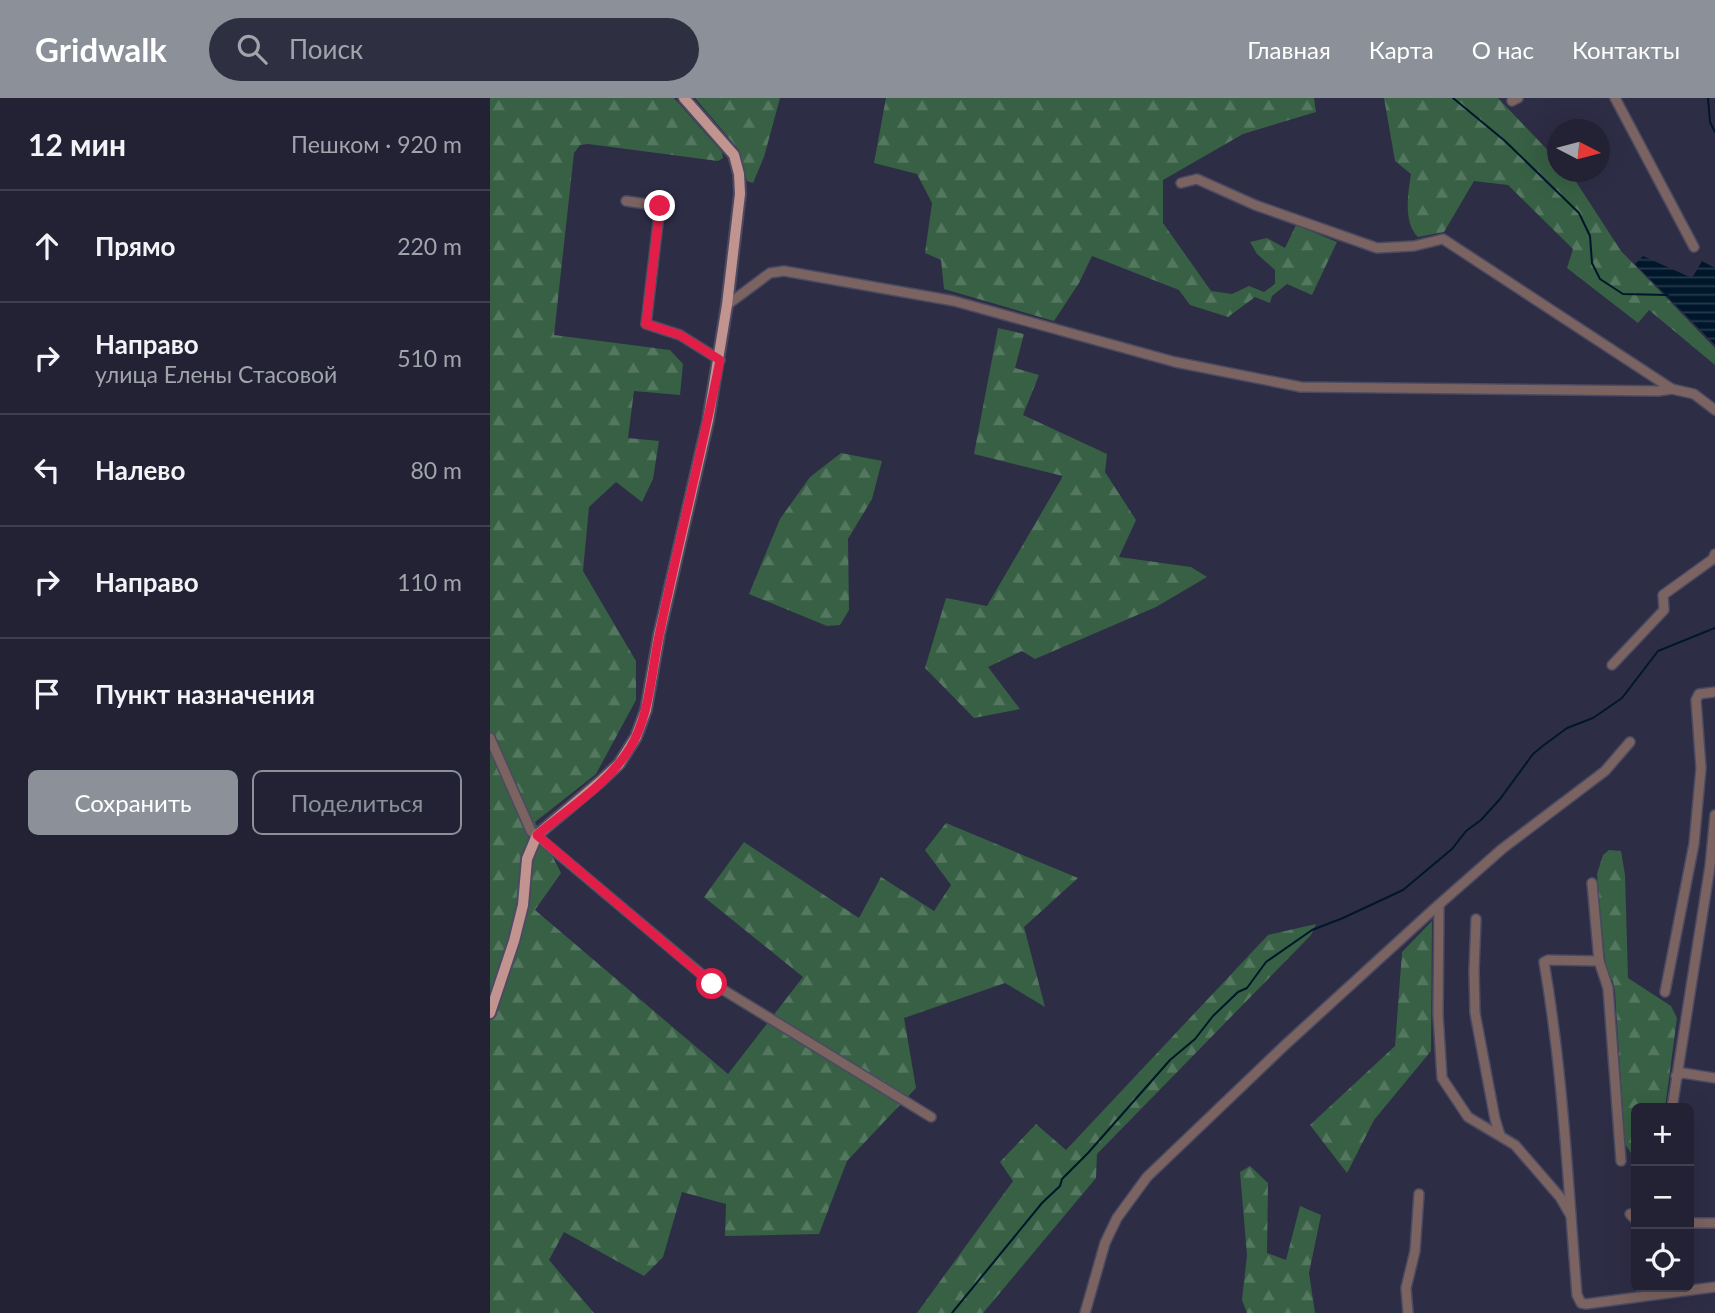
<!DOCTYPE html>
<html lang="ru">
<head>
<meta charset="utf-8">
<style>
  body { margin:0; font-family:Lato,sans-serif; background:#2e2f40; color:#f1f3f6 }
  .controls { position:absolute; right:21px; bottom:21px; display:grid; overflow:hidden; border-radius:10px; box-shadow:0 7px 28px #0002 }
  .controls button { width:63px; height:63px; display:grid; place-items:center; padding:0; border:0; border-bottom:2px solid #3f3f4f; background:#222234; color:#f1f3f6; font:35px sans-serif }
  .compass { position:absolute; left:1057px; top:21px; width:63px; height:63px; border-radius:50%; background:#222234; box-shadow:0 7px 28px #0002; rotate:96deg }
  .stop { position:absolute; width:21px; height:21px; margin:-16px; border:5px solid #e11d48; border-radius:50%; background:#fff }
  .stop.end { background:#e11d48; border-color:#fff; box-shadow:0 2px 7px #0008 }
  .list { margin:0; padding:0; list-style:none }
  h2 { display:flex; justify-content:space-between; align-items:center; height:91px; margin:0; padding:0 28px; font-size:30px }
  h2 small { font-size:23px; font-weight:400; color:#a2a4ac }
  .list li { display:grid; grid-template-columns:46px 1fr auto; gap:21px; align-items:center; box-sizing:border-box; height:112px; padding:0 28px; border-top:2px solid #3f3f4f }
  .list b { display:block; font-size:26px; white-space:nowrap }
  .list p { margin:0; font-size:23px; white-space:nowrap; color:#a2a4ac }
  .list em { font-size:23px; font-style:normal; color:#a2a4ac }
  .actions { display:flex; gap:14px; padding:21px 28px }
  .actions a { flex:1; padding:16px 0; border:2px solid #8c9099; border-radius:10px; text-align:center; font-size:24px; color:#8c9099 }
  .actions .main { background:#8c9099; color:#fff }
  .icon { flex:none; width:38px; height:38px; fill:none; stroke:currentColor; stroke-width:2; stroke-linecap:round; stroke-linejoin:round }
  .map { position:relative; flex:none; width:1225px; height:1215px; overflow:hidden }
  header { display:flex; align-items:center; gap:42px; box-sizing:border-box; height:98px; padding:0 35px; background:#8c9099; color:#fff }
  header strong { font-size:33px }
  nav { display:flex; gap:38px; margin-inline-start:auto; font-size:24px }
  .search { width:490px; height:63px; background:#2e2f40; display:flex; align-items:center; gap:18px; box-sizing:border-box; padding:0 24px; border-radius:38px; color:#a2a4ac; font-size:26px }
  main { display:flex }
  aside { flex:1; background:#222234 }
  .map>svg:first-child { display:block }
</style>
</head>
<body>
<header>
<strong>Gridwalk</strong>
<div class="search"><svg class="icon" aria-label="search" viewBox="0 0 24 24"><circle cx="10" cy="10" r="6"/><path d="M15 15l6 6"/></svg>Поиск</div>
<nav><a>Главная</a><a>Карта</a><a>О нас</a><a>Контакты</a></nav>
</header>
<main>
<aside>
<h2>12 мин<small>Пешком · 920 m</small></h2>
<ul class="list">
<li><svg class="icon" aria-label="ahead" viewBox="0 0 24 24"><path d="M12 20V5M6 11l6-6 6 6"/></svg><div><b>Прямо</b></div><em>220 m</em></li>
<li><svg class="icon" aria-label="right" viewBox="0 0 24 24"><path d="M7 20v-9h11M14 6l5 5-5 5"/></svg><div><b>Направо</b><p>улица Елены Стасовой</p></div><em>510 m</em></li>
<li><svg class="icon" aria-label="left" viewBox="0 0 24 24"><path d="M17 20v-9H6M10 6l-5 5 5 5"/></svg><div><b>Налево</b></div><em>80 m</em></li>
<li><svg class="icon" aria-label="right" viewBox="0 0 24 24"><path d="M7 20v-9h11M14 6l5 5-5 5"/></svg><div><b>Направо</b></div><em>110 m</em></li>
<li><svg class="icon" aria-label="arrive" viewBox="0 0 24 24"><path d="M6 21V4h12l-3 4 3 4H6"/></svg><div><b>Пункт назначения</b></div></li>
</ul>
<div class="actions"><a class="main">Сохранить</a><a>Поделиться</a></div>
</aside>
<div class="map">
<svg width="1225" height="1215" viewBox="0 0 1225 1215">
  <defs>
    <pattern id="forest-firs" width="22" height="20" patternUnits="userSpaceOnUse" patternTransform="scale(1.75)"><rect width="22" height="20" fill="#376044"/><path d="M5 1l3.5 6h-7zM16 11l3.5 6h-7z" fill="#54775f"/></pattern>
    <pattern id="water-rules" width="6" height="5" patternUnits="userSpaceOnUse" patternTransform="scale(1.75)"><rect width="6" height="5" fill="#00172b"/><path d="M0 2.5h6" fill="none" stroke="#25394a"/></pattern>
  </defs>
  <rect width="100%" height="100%" fill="#2e2d46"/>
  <!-- forest -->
  <g fill="url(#forest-firs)">
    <path d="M0,0H184L232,54L233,60L228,63L98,46L90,47L84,55L64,237L180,252L193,266L190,297L144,293L138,340L169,343L163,381L152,404L126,384L99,409L93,473L146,563V602L106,676L45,724L71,775L45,812L238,976L313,879L214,799L254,744L369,820L391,779L444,813L461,787L435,752L456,725L588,780L534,829L555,909L515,885L414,920L426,990L357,1063L329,1136L235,1138L236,1106L192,1094L173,1159L154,1178L74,1134L59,1162L104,1215H0Z"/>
    <path d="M205,0H290L274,59L263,85L257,83L249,52Z"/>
    <path d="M396,0H824L826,14L753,36L673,82V125L721,193L742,196L759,188L774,194L785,186V172L767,156L760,144L777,140L795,150L806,127L847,144L822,197L797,186L782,198L780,205L765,199L738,219L700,207L689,192L602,158L589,185L564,223L454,191L451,162L435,155L442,105L427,76L384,65Z"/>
    <path d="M894,0H1008L1067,62L1068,74H1078L1081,76L1131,153L1225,250V267L1159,212L1148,225L1077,170L1083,151L1018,87L984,83L954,134L928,139C913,125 918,95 921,76L905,63Z"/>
    <path d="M508,230L534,236L525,270L549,277L533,317L617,356L615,374L646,422L629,459L701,469L717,479L666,509L545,561L532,553L498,569L530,611L484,620L435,570L456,500L497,508L573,378L484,356Z"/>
    <path d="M351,355L392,363L382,401L358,441L359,512L350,527L337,528L259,496L290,421L320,379Z"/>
    <path d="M1119,752L1131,753L1135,777L1138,880L1181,908L1187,920L1175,1010H1146V1056L1141,1055L1135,1046L1125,894L1123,883L1117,877L1113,843L1107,776L1113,757Z"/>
    <path d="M942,823L941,953L884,1022L857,1075L820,1027L905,948L912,854Z"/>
    <path d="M826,826L821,837L607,1056L606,1080L493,1215H427L523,1083L510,1064L546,1026L576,1052L778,837Z"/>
    <path d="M760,1068L778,1085L777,1155L796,1162L810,1108L831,1117L819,1175L825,1215H757L752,1202L757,1157L750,1074Z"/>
  </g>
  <!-- water -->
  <path fill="url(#water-rules)" d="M1153,158L1202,180L1212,163L1225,170V247L1145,166Z"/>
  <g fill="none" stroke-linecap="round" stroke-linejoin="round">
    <!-- stream -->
    <g stroke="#00172b" stroke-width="2">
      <path d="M963,0L1015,43L1089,115L1100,138L1102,165L1110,181L1133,196L1178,197"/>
      <path d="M1218,0L1220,24L1225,34"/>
      <path d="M462,1215L552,1105L570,1088L572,1081L598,1055L680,962L705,941L723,918L748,894L757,890L776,864L822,832L853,820L913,792L962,751L976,733L991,722L1010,701L1043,656L1054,647L1077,630L1103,620L1132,600L1168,553L1225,530"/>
    </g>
    <!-- minor casing -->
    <g stroke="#4b4a62" stroke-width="12">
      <g id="minor">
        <path d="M1125,0L1204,149"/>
        <path d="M1022,3L1028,0"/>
        <path d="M691,85L707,81L765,107L887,150L924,148L953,141L1182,291L1204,296L1225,312"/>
        <path d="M136,103L170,108L156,226L190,237L230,262"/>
        <path d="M237,207L280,175L294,173L464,203L685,264L811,289L1168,293L1182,291"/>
        <path d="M1122,567L1174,512L1173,497L1223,461L1225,456"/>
        <path d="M0,640L41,733L222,885L441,1019"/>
        <path d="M1102,785L1109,863L1118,890L1131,1063"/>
        <path d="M949,807L948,916L952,980L978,1019L1025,1047L1070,1099L1081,1118"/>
        <path d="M986,821L984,873L985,915L1005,1021L1010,1037"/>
        <path d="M1109,863L1058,862L1054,864C1073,974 1078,1086 1087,1197L1091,1205L1096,1206L1225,1189"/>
        <path d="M1175,894L1204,746L1211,670L1206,602L1209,596L1225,594"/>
        <path d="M1186,978L1193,975L1225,980"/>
        <path d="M1182,1010L1220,768L1225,717"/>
        <path d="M1140,1116L1146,1122"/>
        <path d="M1199,1125H1225"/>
        <path d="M595,1215L615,1145L627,1120L657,1079L794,948L945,810L1012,751L1115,673L1140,644"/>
        <path d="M918,1215L916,1190L925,1153L929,1096"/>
      </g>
    </g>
    <!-- major casing -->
    <g stroke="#4b4a62" stroke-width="14">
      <path id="major" d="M0,915L24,843L33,807L37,761L47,737L112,682L129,666L146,639L156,612L169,537L218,323L237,207L250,96L249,76L244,57L194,0"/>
    </g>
    <!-- minor -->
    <use href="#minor" stroke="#7a6360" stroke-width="9"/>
    <!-- major -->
    <use href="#major" stroke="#c2948f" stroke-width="10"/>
  </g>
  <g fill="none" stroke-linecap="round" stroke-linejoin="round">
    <!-- route -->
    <path stroke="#e11d48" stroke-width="9" d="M170,108L156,226L190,237L230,262C212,354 188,445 169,538C161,575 160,617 140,650C118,686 78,711 47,737L222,886"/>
  </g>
</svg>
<div class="controls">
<button>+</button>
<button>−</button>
<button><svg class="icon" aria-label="locate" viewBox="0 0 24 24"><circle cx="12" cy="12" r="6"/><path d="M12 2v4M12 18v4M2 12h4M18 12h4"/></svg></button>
</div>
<svg class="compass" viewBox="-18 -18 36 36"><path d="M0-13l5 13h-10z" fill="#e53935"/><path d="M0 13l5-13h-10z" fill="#a2a4ac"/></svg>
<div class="stop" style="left:222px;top:886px"></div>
<div class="stop end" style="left:170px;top:108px"></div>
</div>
</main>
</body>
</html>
